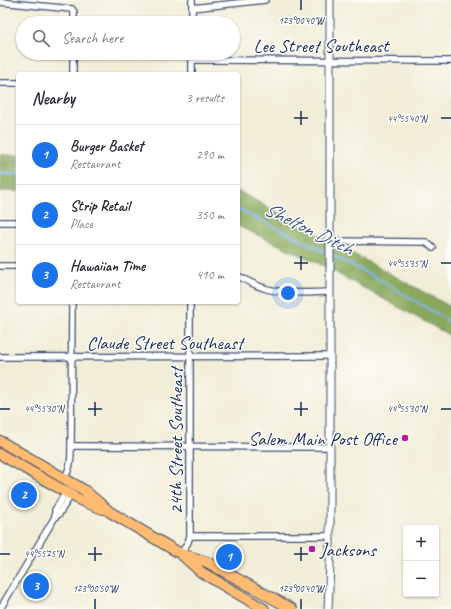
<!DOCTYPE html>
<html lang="en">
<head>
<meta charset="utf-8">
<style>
  body { margin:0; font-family:Caveat,sans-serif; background:#f7f7f7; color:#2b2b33 }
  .controls { position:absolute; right:12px; bottom:12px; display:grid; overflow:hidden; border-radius:4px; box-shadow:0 1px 3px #0004 }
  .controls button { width:36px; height:36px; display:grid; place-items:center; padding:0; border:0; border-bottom:1px solid #e1e1e2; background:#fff; color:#2b2b33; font:20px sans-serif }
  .you { position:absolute; left:288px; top:293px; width:14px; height:14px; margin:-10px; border:3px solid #fff; border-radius:50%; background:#1a73e8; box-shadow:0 0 0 6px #1a73e833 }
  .badge { display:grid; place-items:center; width:26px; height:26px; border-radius:50%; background:#1a73e8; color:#fff; font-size:13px; font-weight:700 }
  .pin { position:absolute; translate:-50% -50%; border:2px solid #fff; box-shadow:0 1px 4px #0006 }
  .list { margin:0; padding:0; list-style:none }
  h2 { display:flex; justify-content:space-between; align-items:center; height:52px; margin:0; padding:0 16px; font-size:17px }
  h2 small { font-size:13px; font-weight:400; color:#7c7c81 }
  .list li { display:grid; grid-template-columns:26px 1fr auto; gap:12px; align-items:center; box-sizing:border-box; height:60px; padding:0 16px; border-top:1px solid #e1e1e2 }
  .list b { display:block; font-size:15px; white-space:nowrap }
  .list p { margin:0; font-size:13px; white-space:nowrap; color:#7c7c81 }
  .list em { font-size:13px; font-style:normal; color:#7c7c81 }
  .icon { flex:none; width:22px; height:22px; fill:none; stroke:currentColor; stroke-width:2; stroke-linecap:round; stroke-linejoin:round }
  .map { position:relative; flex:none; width:451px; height:609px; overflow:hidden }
  .search { position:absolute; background:#fff; box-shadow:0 1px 3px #0004; left:16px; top:16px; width:224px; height:44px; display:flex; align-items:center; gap:10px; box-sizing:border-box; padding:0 14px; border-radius:22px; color:#7c7c81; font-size:15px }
  .panel { position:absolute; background:#fff; box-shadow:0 1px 3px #0004; left:16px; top:72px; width:224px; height:232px; border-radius:4px }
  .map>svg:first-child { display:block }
</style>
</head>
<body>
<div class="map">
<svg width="451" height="609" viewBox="0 0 451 609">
  <rect width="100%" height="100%" fill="#fdfcf7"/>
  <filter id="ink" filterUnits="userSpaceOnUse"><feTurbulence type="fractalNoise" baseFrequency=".025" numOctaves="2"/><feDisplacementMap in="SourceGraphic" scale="8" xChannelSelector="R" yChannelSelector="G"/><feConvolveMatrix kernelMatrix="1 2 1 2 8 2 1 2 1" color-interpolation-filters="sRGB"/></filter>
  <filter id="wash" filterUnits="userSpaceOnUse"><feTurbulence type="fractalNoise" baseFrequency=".012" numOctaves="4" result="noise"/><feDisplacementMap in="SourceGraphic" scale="16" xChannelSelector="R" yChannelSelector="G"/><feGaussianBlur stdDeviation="0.9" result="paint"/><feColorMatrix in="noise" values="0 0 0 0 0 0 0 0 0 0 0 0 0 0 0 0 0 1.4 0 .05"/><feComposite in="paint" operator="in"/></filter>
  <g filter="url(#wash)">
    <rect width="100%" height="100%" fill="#f2edd7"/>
    <!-- forest -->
    <g fill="#88a95c" stroke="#526c5d">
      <rect x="0" y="155" width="18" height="36"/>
      <path d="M238,191L451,307V336L320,264L238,226Z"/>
    </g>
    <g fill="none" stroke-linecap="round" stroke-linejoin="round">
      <!-- stream -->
      <g stroke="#84b4ef" stroke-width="2">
        <path d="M0,174H18"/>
        <path d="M238,209L328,253"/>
        <path d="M332,255L375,277L451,322"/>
      </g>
    </g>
  </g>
  <g filter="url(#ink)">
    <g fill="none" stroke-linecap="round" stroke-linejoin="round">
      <!-- minor casing -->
      <g stroke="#3b4c70" stroke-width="8">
        <g id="minor">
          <path d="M0,2L72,9L74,12V23"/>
          <path d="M192,8L265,0"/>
          <path d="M192,23V0"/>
          <path d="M192,60L451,61"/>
          <path d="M73,74V53"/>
          <path d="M192,74V53"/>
          <path d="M0,83H18"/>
          <path d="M0,222H18"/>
          <path d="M329,241L424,242H426L433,248"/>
          <path d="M0,266H18"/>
          <path d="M238,276C247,281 257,286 267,289C286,294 310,293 330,292"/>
          <path d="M0,357L330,356"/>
          <path d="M71,446L330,447"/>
          <path d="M64,478C71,469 71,458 71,446L72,302"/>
          <path d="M55,517L59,514L71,495"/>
          <path d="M190,536H330"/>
          <path d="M181,554L188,542L190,536V302"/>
          <path d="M0,609L55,517V510L66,492"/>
        </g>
      </g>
      <!-- tertiary casing -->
      <g stroke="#3b4c70" stroke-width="9">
        <path id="tertiary" d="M328,609L330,564V0"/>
      </g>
      <!-- trunk casing -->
      <g stroke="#3b4c70" stroke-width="12">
        <g id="trunk">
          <path d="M0,441L84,490L110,512L181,554L201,572L264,609"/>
          <path d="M0,454L80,500L103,509"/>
          <path d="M185,555L207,562L292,609"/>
        </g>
      </g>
      <!-- minor -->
      <use href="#minor" stroke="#fff" stroke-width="5.5"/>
      <!-- tertiary -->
      <use href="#tertiary" stroke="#fff" stroke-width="7"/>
      <!-- trunk -->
      <use href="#trunk" stroke="#ffbb71" stroke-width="10"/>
    </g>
  </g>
  <!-- ticks -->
  <path fill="none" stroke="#1b2f5e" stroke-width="1.5" d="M301,0V10M301,111V125M294,118H308M441,118H451M301,256V270M294,263H308M441,263H451M95,402V416M301,402V416M0,409H10M88,409H102M294,409H308M441,409H451M95,547V561M301,547V561M0,554H10M88,554H102M294,554H308M95,599V609M301,599V609"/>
  <!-- markers -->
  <g fill="#b5179e" stroke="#fdfcf7" stroke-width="1.5">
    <circle cx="405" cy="438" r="4"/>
    <circle cx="312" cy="549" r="4"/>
  </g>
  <g text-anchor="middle" stroke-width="3" stroke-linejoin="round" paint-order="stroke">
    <!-- street labels -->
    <g font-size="19" fill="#1b2f5e" stroke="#fdfcf7">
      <text x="321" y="52">Lee Street Southeast</text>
      <text x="165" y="349">Claude Street Southeast</text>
      <text transform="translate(175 441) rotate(-90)" y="7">24th Street Southeast</text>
    </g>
    <!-- poi labels -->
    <g font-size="19" fill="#1b2f5e" stroke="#fdfcf7" text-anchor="end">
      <text x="397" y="445">Salem Main Post Office</text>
      <text x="320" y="556" text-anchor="start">Jacksons</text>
    </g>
    <!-- water labels -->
    <g font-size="20" font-style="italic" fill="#3a578a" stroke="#fdfcf7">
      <text transform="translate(309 228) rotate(26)" y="7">Shelton Ditch</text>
    </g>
  </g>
  <g font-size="10" text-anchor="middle" fill="#1b2f5e" stroke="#fdfcf7" stroke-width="3" stroke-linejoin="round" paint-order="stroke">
    <text x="301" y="24">123°00'40"W</text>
    <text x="407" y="122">44°55'40"N</text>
    <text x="407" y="267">44°55'35"N</text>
    <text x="44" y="412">44°55'30"N</text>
    <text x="407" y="412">44°55'30"N</text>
    <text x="44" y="557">44°55'25"N</text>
    <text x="95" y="592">123°00'50"W</text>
    <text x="301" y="592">123°00'40"W</text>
  </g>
</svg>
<div class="controls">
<button>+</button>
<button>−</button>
</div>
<div class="you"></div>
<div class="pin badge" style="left:229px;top:557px">1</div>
<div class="pin badge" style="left:24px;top:495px">2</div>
<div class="pin badge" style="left:36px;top:586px">3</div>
<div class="search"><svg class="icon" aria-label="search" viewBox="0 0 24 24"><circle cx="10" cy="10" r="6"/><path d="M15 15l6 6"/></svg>Search here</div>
<section class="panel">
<h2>Nearby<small>3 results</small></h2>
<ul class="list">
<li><span class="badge">1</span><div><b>Burger Basket</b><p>Restaurant</p></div><em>290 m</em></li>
<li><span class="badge">2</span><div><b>Strip Retail</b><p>Place</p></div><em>350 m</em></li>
<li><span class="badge">3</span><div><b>Hawaiian Time</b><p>Restaurant</p></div><em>410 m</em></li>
</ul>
</section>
</div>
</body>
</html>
